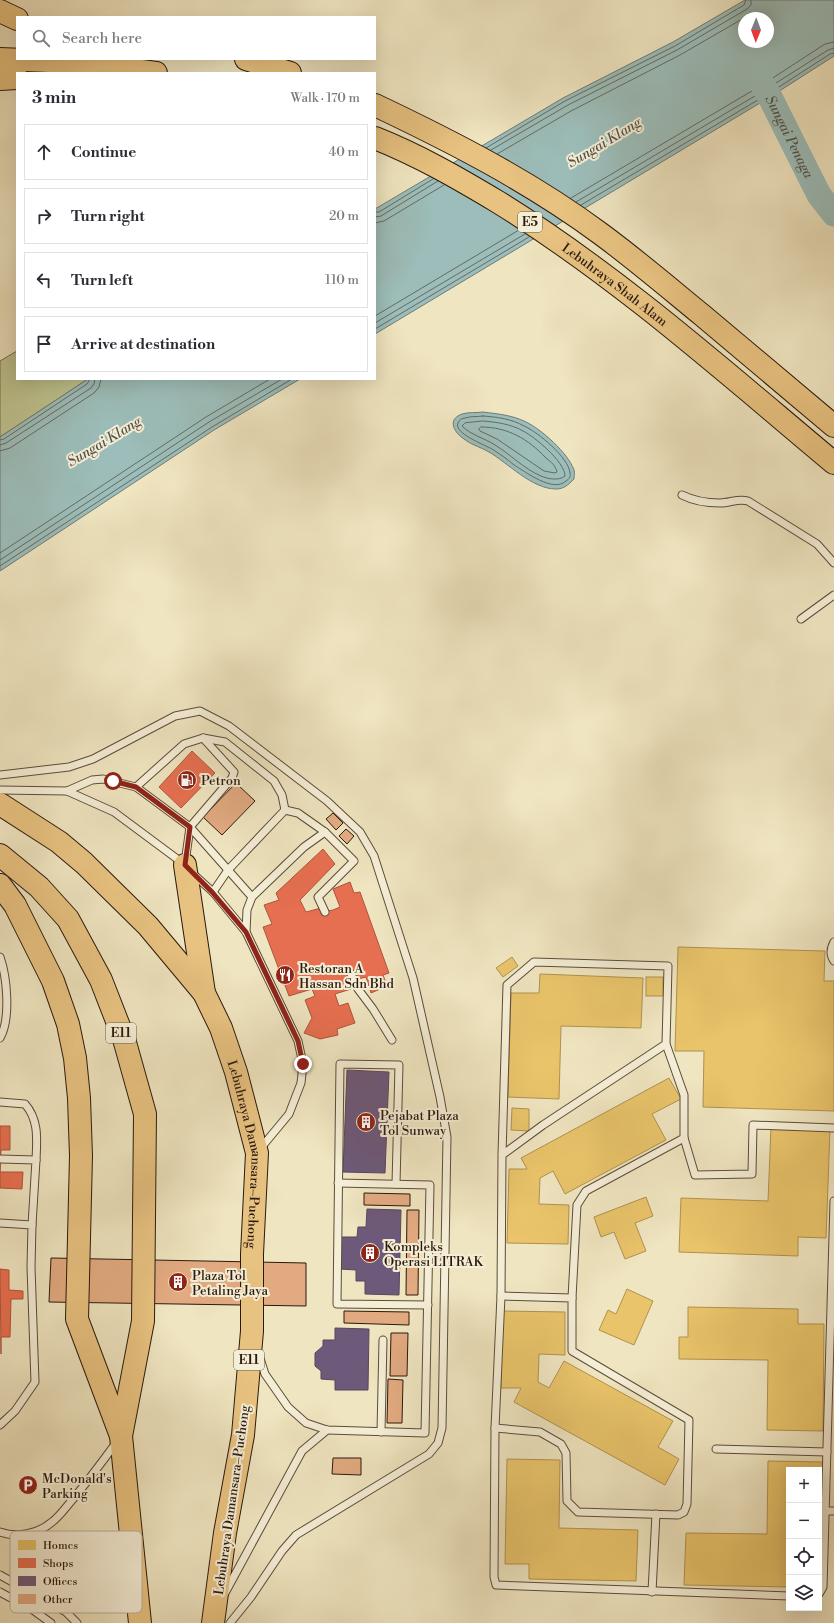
<!DOCTYPE html>
<html lang="en">
<head>
<meta charset="utf-8">
<style>
  body { margin:0; font-family:"Libre Bodoni",serif; background:#f7f7f7; color:#2b2b33 }
  .controls { position:absolute; right:12px; bottom:12px; display:grid; overflow:hidden; border-radius:0px; box-shadow:0 4px 16px #0002 }
  .controls button { width:36px; height:36px; display:grid; place-items:center; padding:0; border:0; border-bottom:1px solid #e1e1e2; background:#fff; color:#2b2b33; font:20px sans-serif }
  .compass { position:absolute; left:738px; top:12px; width:36px; height:36px; border-radius:50%; background:#fff; box-shadow:0 4px 16px #0002; rotate:181deg }
  .stop { position:absolute; width:12px; height:12px; margin:-9px; border:3px solid #8f2418; border-radius:50%; background:#fff }
  .stop.end { background:#8f2418; border-color:#fff; box-shadow:0 1px 4px #0008 }
  .list { margin:0; padding:0; list-style:none }
  h2 { display:flex; justify-content:space-between; align-items:center; height:52px; margin:0; padding:0 16px; font-size:17px }
  h2 small { font-size:13px; font-weight:400; color:#7c7c81 }
  .list li { display:grid; grid-template-columns:26px 1fr auto; gap:12px; align-items:center; box-sizing:border-box; height:56px; margin:0 8px 8px; padding:0 8px; border:1px solid #e1e1e2; border-radius:0px }
  .list b { display:block; font-size:15px; white-space:nowrap }
  .list em { font-size:13px; font-style:normal; color:#7c7c81 }
  .icon { flex:none; width:22px; height:22px; fill:none; stroke:currentColor; stroke-width:2; stroke-linecap:round; stroke-linejoin:round }
  .map { position:relative; flex:none; width:834px; height:1623px; overflow:hidden }
  .search { position:absolute; background:#fff; box-shadow:0 4px 16px #0002; left:16px; top:16px; width:360px; height:44px; display:flex; align-items:center; gap:10px; box-sizing:border-box; padding:0 14px; border-radius:0px; color:#7c7c81; font-size:15px }
  .panel { position:absolute; background:#fff; box-shadow:0 4px 16px #0002; left:16px; top:72px; width:360px; height:308px; border-radius:0px }
  .map>svg:first-child { display:block }
</style>
</head>
<body>
<div class="map">
<svg width="834" height="1623" viewBox="0 0 834 1623">
  <rect width="100%" height="100%" fill="#efe5c0"/>
  <filter id="stains"><feTurbulence type="fractalNoise" baseFrequency=".005" numOctaves="4"/><feColorMatrix values="0 0 0 0 .2 0 0 0 0 .09 0 0 0 0 .02 0 0 0 .5 -.17"/></filter>
  <radialGradient id="worn" r=".72"><stop offset=".6" stop-color="#630" stop-opacity="0"/><stop offset="1" stop-color="#630" stop-opacity=".3"/></radialGradient>
  <!-- green -->
  <path fill="#bec38f" stroke="#746e4e" d="M17,351V379H88L0,437V361Z"/>
  <!-- water -->
  <g fill="#9cbdb9" stroke="#6e7b75" fill-rule="evenodd">
    <path d="M745,0H834V56L770,97L375,334V209L563,98L673,42ZM744,18H768V42H744Z"/>
    <path d="M88,379H300L214,430L0,571V437Z"/>
    <path d="M483,412C498,414 512,415 526,422C541,429 568,453 574,470C575,473 574,476 574,479C568,485 564,489 556,489C532,489 508,463 489,452C481,447 471,445 464,439C455,433 446,420 462,414C468,412 477,413 483,412Z"/>
  </g>
  <!-- homes -->
  <g fill="#e9c46a" stroke="#b0914e">
    <path d="M678,947L825,951L824,981H834V1111L703,1107L704,1051H675Z"/>
    <path d="M512,957L518,966L503,977L496,968Z"/>
    <path d="M540,974L643,978L641,1028L561,1026L559,1099L508,1097L511,993H539Z"/>
    <rect x="646" y="977" width="17" height="19"/>
    <path d="M669,1078L681,1099L652,1114L666,1140L565,1194L553,1171L540,1178L539,1204L569,1205L568,1244L507,1243L509,1169H527L521,1158Z"/>
    <path d="M512,1108L529,1109V1131L511,1130Z"/>
    <path d="M771,1127L830,1129L826,1238L798,1237V1256L679,1252L681,1198L768,1201Z"/>
    <path d="M646,1197L653,1216L635,1223L646,1251L625,1259L614,1232L601,1237L594,1217Z"/>
    <path d="M627,1289L653,1301L634,1345L599,1330L608,1310L616,1314Z"/>
    <path d="M688,1307L798,1309V1324H824L823,1431L767,1430L768,1360L679,1359V1337H688Z"/>
    <path d="M502,1311L565,1312V1355L539,1354L538,1382L549,1388L564,1361L673,1421L658,1447L679,1459L665,1485L514,1402L521,1388H501Z"/>
    <path d="M507,1459L560,1460L559,1528L638,1530L636,1581L529,1579V1564H505Z"/>
    <path d="M768,1461L823,1462L821,1571H819V1470H789V1587L684,1585L686,1533L767,1534Z"/>
  </g>
  <!-- shops -->
  <g fill="#e76f51" stroke="#ae553d">
    <path d="M192,751L215,773L181,808L159,787Z"/>
    <path d="M323,849L335,864L300,900L306,912L321,908L322,912L333,910L340,907L333,889L350,882L354,893L360,892L389,973L383,975L387,986L371,993L366,977L358,979L357,974L347,976L351,989L335,994L339,1006L348,1003L355,1023L337,1029L338,1035L320,1039L304,1033L312,1018L305,1000L315,996L312,989L289,996L263,927L272,924L264,905L279,900L276,893Z"/>
    <path d="M0,1126H10V1150H1L0,1172H23L22,1189L0,1188Z"/>
    <path d="M0,1269L9,1270V1290L23,1291V1299H11L10,1337H1V1354Z"/>
  </g>
  <!-- offices -->
  <g fill="#6d597a" stroke="#59465a">
    <path d="M347,1070L389,1072L385,1173L343,1172Z"/>
    <path d="M367,1209L401,1210L399,1295L365,1294V1281H356V1270L340,1269L341,1237H357L358,1227H366Z"/>
    <path d="M335,1328L369,1329L368,1390H335V1380L321,1379V1371L315,1366V1353L323,1346V1340H335Z"/>
  </g>
  <g fill="none" stroke-linecap="round" stroke-linejoin="round">
    <!-- shore -->
    <g stroke="#636b64" stroke-width="1">
      <path d="M486,148L565,101L675,46L744,5L746,0"/>
      <path d="M491,150L568,105L677,50L747,9L751,5V0"/>
      <path d="M497,154L571,111L680,55L744,18"/>
      <path d="M571,198L762,85L825,44L834,42"/>
      <path d="M576,202L765,90L828,50L834,48"/>
      <path d="M581,205L768,94L830,54L834,53"/>
      <path d="M375,212H379L433,179"/>
      <path d="M375,217L381,216L438,181"/>
      <path d="M375,223L384,221L444,185"/>
      <path d="M375,316L519,230"/>
      <path d="M375,323L525,234"/>
      <path d="M375,329L529,237"/>
      <path d="M483,416C497,417 512,419 524,426C538,432 569,458 570,473C571,477 569,479 566,481C553,493 526,472 514,465C507,459 500,454 492,449C485,445 453,433 458,423C459,420 462,418 465,418C471,416 477,417 483,416Z"/>
      <path d="M483,421C496,422 511,424 523,431C535,437 565,462 565,476C559,481 548,479 541,476C524,469 510,454 495,445C484,438 471,435 462,426L465,423Z"/>
      <path d="M481,427C508,427 528,439 546,458C551,462 556,466 557,472L555,473L544,471L497,439L480,431L479,429Z"/>
      <path d="M0,440L4,439L87,384L90,379"/>
      <path d="M0,445L6,443L91,388L94,384L95,379"/>
      <path d="M0,451L10,448L94,393L99,387L101,379"/>
      <path d="M0,553L206,417L270,379"/>
      <path d="M0,560L209,422L282,379"/>
      <path d="M0,566L212,427L292,379"/>
    </g>
    <!-- river -->
    <path stroke="#9cbdb9" stroke-width="25" id="s1" d="M753,69L770,97L819,195L834,214"/>
  </g>
  <!-- building -->
  <g fill="#e2aa80" stroke="#2a190e">
    <path d="M236,783L255,801L222,835L203,817Z"/>
    <path d="M333,813L343,823L336,830L326,819Z"/>
    <path d="M346,829L354,836L347,844L339,836Z"/>
    <path d="M364,1193L410,1194V1206L364,1205Z"/>
    <path d="M407,1210H419L418,1295H406Z"/>
    <path d="M51,1258L306,1263V1306L49,1302Z"/>
    <path d="M344,1311L409,1312V1325L344,1323Z"/>
    <path d="M391,1333H408L407,1376H390Z"/>
    <path d="M388,1379L403,1380L402,1423H387Z"/>
    <path d="M333,1458H361V1475L332,1474Z"/>
  </g>
  <g fill="none" stroke-linecap="round" stroke-linejoin="round">
    <!-- service casing -->
    <g stroke="#5b4c3a" stroke-width="9">
      <g id="service">
        <path d="M682,495C694,501 707,503 720,503C730,503 738,498 748,501L817,544L834,563"/>
        <path d="M801,619L834,595"/>
        <path d="M0,775L69,767L93,759L175,716L200,711L229,726L327,801L360,832L374,856L413,978L440,1097L447,1137L442,1428L438,1443L429,1454L296,1535L282,1551L251,1597L230,1623"/>
        <path d="M136,787L184,744L203,738L225,742L274,781L282,795L285,810"/>
        <path d="M0,790L67,791L114,812L184,864"/>
        <path d="M67,791L92,780L103,779L136,787L190,827L252,897"/>
        <path d="M185,863L190,827L232,778L234,772L203,738"/>
        <path d="M191,872L213,892L246,932L298,1041L303,1064L301,1083L289,1114L260,1149"/>
        <path d="M213,892L228,870L285,810L298,813L325,832L304,847L252,897L247,910L246,932"/>
        <path d="M325,912L318,897L354,861L325,832"/>
        <path d="M834,942C830,949 830,955 834,961"/>
        <path d="M0,957C7,977 11,1019 0,1038"/>
        <path d="M351,974L358,989L373,1009L392,1040"/>
        <path d="M0,1102L25,1104C39,1120 37,1139 36,1160"/>
        <path d="M684,1138L695,1175L752,1174L753,1125L834,1128"/>
        <path d="M502,1155L543,1125L666,1044L668,966L534,962L507,985L502,1155L501,1296L495,1428L494,1577L496,1585L789,1596"/>
        <path d="M0,1159L36,1160L32,1225"/>
        <path d="M396,1184L399,1065L340,1064L337,1304L428,1305"/>
        <path d="M0,1223L32,1225L31,1267L35,1382L15,1411L0,1425"/>
        <path d="M572,1298L577,1205L586,1191L684,1138V1095L666,1044"/>
        <path d="M258,1352L265,1374L288,1407L306,1423L327,1430L425,1433L430,1185L338,1183"/>
        <path d="M495,1428L540,1432L561,1444L566,1453L567,1501L578,1512L678,1515L684,1512L687,1504L689,1420L572,1351V1298L501,1296"/>
        <path d="M381,1432L383,1340"/>
        <path d="M716,1449L827,1452"/>
        <path d="M825,1511H834"/>
        <path d="M0,1532C17,1538 38,1534 52,1522C60,1516 66,1507 73,1499C88,1481 102,1462 116,1443"/>
        <path d="M0,1575L66,1612L77,1623"/>
        <path d="M0,1592L33,1610L51,1623"/>
        <path d="M652,1592L656,1514"/>
        <path d="M225,1593L302,1451L327,1430"/>
        <path d="M819,1594L823,1587L834,1201"/>
      </g>
    </g>
    <!-- motorway casing -->
    <g stroke="#2a190e" stroke-width="24">
      <g id="motorway">
        <path d="M0,11L17,19"/>
        <path d="M0,59L74,62L156,73"/>
        <path d="M246,59L290,73"/>
        <path d="M0,79L17,78"/>
        <path d="M375,105C453,142 531,182 601,234C635,259 669,288 702,315C746,352 790,389 834,426"/>
        <path id="s2" d="M375,138C418,155 458,178 498,202C619,277 725,372 834,463"/>
        <path id="s3" d="M0,804L59,842L84,863L148,926L204,993L221,1028L236,1072L257,1153L252,1254V1331L243,1435L225,1533L213,1623"/>
        <path d="M0,855L39,887L68,919L101,980L124,1039L145,1114L143,1321L121,1436"/>
        <path d="M185,865L204,993"/>
        <path d="M0,885L15,905L53,981L68,1024L75,1058L79,1098L81,1156L77,1319L121,1436L140,1623"/>
      </g>
    </g>
    <!-- service -->
    <use href="#service" stroke="#f5eed6" stroke-width="7"/>
    <!-- motorway -->
    <use href="#motorway" stroke="#e8c280" stroke-width="22"/>
  </g>
  <g fill="none" stroke-linecap="round" stroke-linejoin="round">
    <!-- route -->
    <path stroke="#8f2418" stroke-width="5" d="M113,781L136,787L190,827L185,865L212,892L246,932L298,1041L303,1064"/>
  </g>
  <!-- icons -->
  <defs>
    <g id="fuel-disc" transform="scale(1)"><circle r="9.5" fill="#8f2418" stroke="#f5eed6"/><path d="M-5.5-6h7V0h2V4h1.3V-2.5L3-4.5l.8-.8L6-3V5H2.5V1h-1V6h-7ZM-4.2-4.7v3.2H.2V-4.7Z" fill="#fff"/></g>
    <g id="restaurant-disc" transform="scale(1)"><circle r="9.5" fill="#8f2418" stroke="#f5eed6"/><path d="M-5-6h1v4h1v-4h1v4h1v-4h1v5L-1.5 .5V6h-2V.5L-5-1ZM5-6V6H3V1.5H1.5Q1.5-4 5-6Z" fill="#fff"/></g>
    <g id="building-disc" transform="scale(1)"><circle r="9.5" fill="#8f2418" stroke="#f5eed6"/><path d="M-4-6H4V6H1V3H-1V6H-4ZM-2.5-4.3h1.7v1.8h-1.7ZM.8-4.3h1.7v1.8H.8ZM-2.5-1h1.7V.8h-1.7ZM.8-1h1.7V.8H.8Z" fill="#fff"/></g>
    <g id="parking-disc" transform="scale(1)"><circle r="9.5" fill="#8f2418" stroke="#f5eed6"/><path d="M-3.5-5.5H1a3.5 3.5 0 0 1 0 7H-1V5.5H-3.5ZM-1-3.4V-.6H.8a1.4 1.4 0 0 0 0-2.8Z" fill="#fff"/></g>
  </defs>
  <g fill-rule="evenodd">
    <use href="#fuel-disc" x="187" y="780"/>
    <use href="#restaurant-disc" x="285" y="975"/>
    <use href="#building-disc" x="366" y="1122"/>
    <use href="#building-disc" x="370" y="1253"/>
    <use href="#building-disc" x="178" y="1282"/>
    <use href="#parking-disc" x="28" y="1485"/>
  </g>
  <g text-anchor="middle" stroke-width="4" stroke-linejoin="round" paint-order="stroke">
    <!-- shield labels -->
    <g fill="#f5eed6" stroke="#67594a" stroke-width="1">
      <rect x="518" y="212" width="24" height="20" rx="3"/>
      <rect x="106" y="1023" width="30" height="20" rx="3"/>
      <rect x="234" y="1350" width="30" height="20" rx="3"/>
    </g>
    <g font-size="12" font-weight="bold" fill="#2a190e">
      <text x="530" y="226">E5</text>
      <text x="121" y="1037">E11</text>
      <text x="249" y="1364">E11</text>
    </g>
    <!-- street labels -->
    <g font-size="13" fill="#2a190e" stroke="#f5eed6">
      <text dy="5" stroke="none"><textPath href="#s2" startOffset="282">Lebuhraya Shah Alam</textPath></text>
      <text dy="5" stroke="none"><textPath href="#s3" startOffset="449">Lebuhraya Damansara–Puchong</textPath></text>
      <text transform="translate(231 1500) rotate(-82)" y="5">Lebuhraya Damansara–Puchong</text>
    </g>
    <!-- poi labels -->
    <g font-size="13" fill="#2a190e" stroke="#f5eed6" text-anchor="start">
      <text x="201" y="785">Petron</text>
      <text x="299" y="973">Restoran A<tspan x="299" dy="15">Hassan Sdn Bhd</tspan></text>
      <text x="380" y="1120">Pejabat Plaza<tspan x="380" dy="15">Tol Sunway</tspan></text>
      <text x="384" y="1251">Kompleks<tspan x="384" dy="15">Operasi LITRAK</tspan></text>
      <text x="192" y="1280">Plaza Tol<tspan x="192" dy="15">Petaling Jaya</tspan></text>
      <text x="42" y="1483">McDonald's<tspan x="42" dy="15">Parking</tspan></text>
    </g>
    <!-- water labels -->
    <g font-size="14" font-style="italic" fill="#52524a" stroke="#f5eed6">
      <text dy="5" stroke="none"><textPath href="#s1" startOffset="77">Sungai Penaga</textPath></text>
      <text transform="translate(604 142) rotate(-31)" y="5">Sungai Klang</text>
      <text transform="translate(104 441) rotate(-31)" y="5">Sungai Klang</text>
    </g>
  </g>
  <!-- legend -->
  <rect x="10" y="1531" width="132" height="82" rx="6" fill="#f5eed6" stroke="#b8ae9a" stroke-width="1"/>
  <rect x="18" y="1540" width="18" height="10" fill="#e9c46a"/>
  <rect x="18" y="1558" width="18" height="10" fill="#e76f51"/>
  <rect x="18" y="1576" width="18" height="10" fill="#6d597a"/>
  <rect x="18" y="1594" width="18" height="10" fill="#e2aa80"/>
  <g font-size="11" fill="#2a190e">
    <text x="43" y="1549">Homes</text>
    <text x="43" y="1567">Shops</text>
    <text x="43" y="1585">Offices</text>
    <text x="43" y="1603">Other</text>
  </g>
  <rect width="100%" height="100%" filter="url(#stains)"/>
  <rect width="100%" height="100%" fill="url(#worn)"/>
</svg>
<div class="controls">
<button>+</button>
<button>−</button>
<button><svg class="icon" aria-label="locate" viewBox="0 0 24 24"><circle cx="12" cy="12" r="6"/><path d="M12 2v4M12 18v4M2 12h4M18 12h4"/></svg></button>
<button><svg class="icon" aria-label="layers" viewBox="0 0 24 24"><path d="M12 4l9 5-9 5-9-5zM3 14l9 5 9-5"/></svg></button>
</div>
<svg class="compass" viewBox="-18 -18 36 36"><path d="M0-13l5 13h-10z" fill="#e53935"/><path d="M0 13l5-13h-10z" fill="#7c7c81"/></svg>
<div class="stop" style="left:113px;top:781px"></div>
<div class="stop end" style="left:303px;top:1064px"></div>
<div class="search"><svg class="icon" aria-label="search" viewBox="0 0 24 24"><circle cx="10" cy="10" r="6"/><path d="M15 15l6 6"/></svg>Search here</div>
<section class="panel">
<h2>3 min<small>Walk · 170 m</small></h2>
<ul class="list">
<li><svg class="icon" aria-label="ahead" viewBox="0 0 24 24"><path d="M12 20V5M6 11l6-6 6 6"/></svg><div><b>Continue</b></div><em>40 m</em></li>
<li><svg class="icon" aria-label="right" viewBox="0 0 24 24"><path d="M7 20v-9h11M14 6l5 5-5 5"/></svg><div><b>Turn right</b></div><em>20 m</em></li>
<li><svg class="icon" aria-label="left" viewBox="0 0 24 24"><path d="M17 20v-9H6M10 6l-5 5 5 5"/></svg><div><b>Turn left</b></div><em>110 m</em></li>
<li><svg class="icon" aria-label="arrive" viewBox="0 0 24 24"><path d="M6 21V4h12l-3 4 3 4H6"/></svg><div><b>Arrive at destination</b></div></li>
</ul>
</section>
</div>
</body>
</html>
